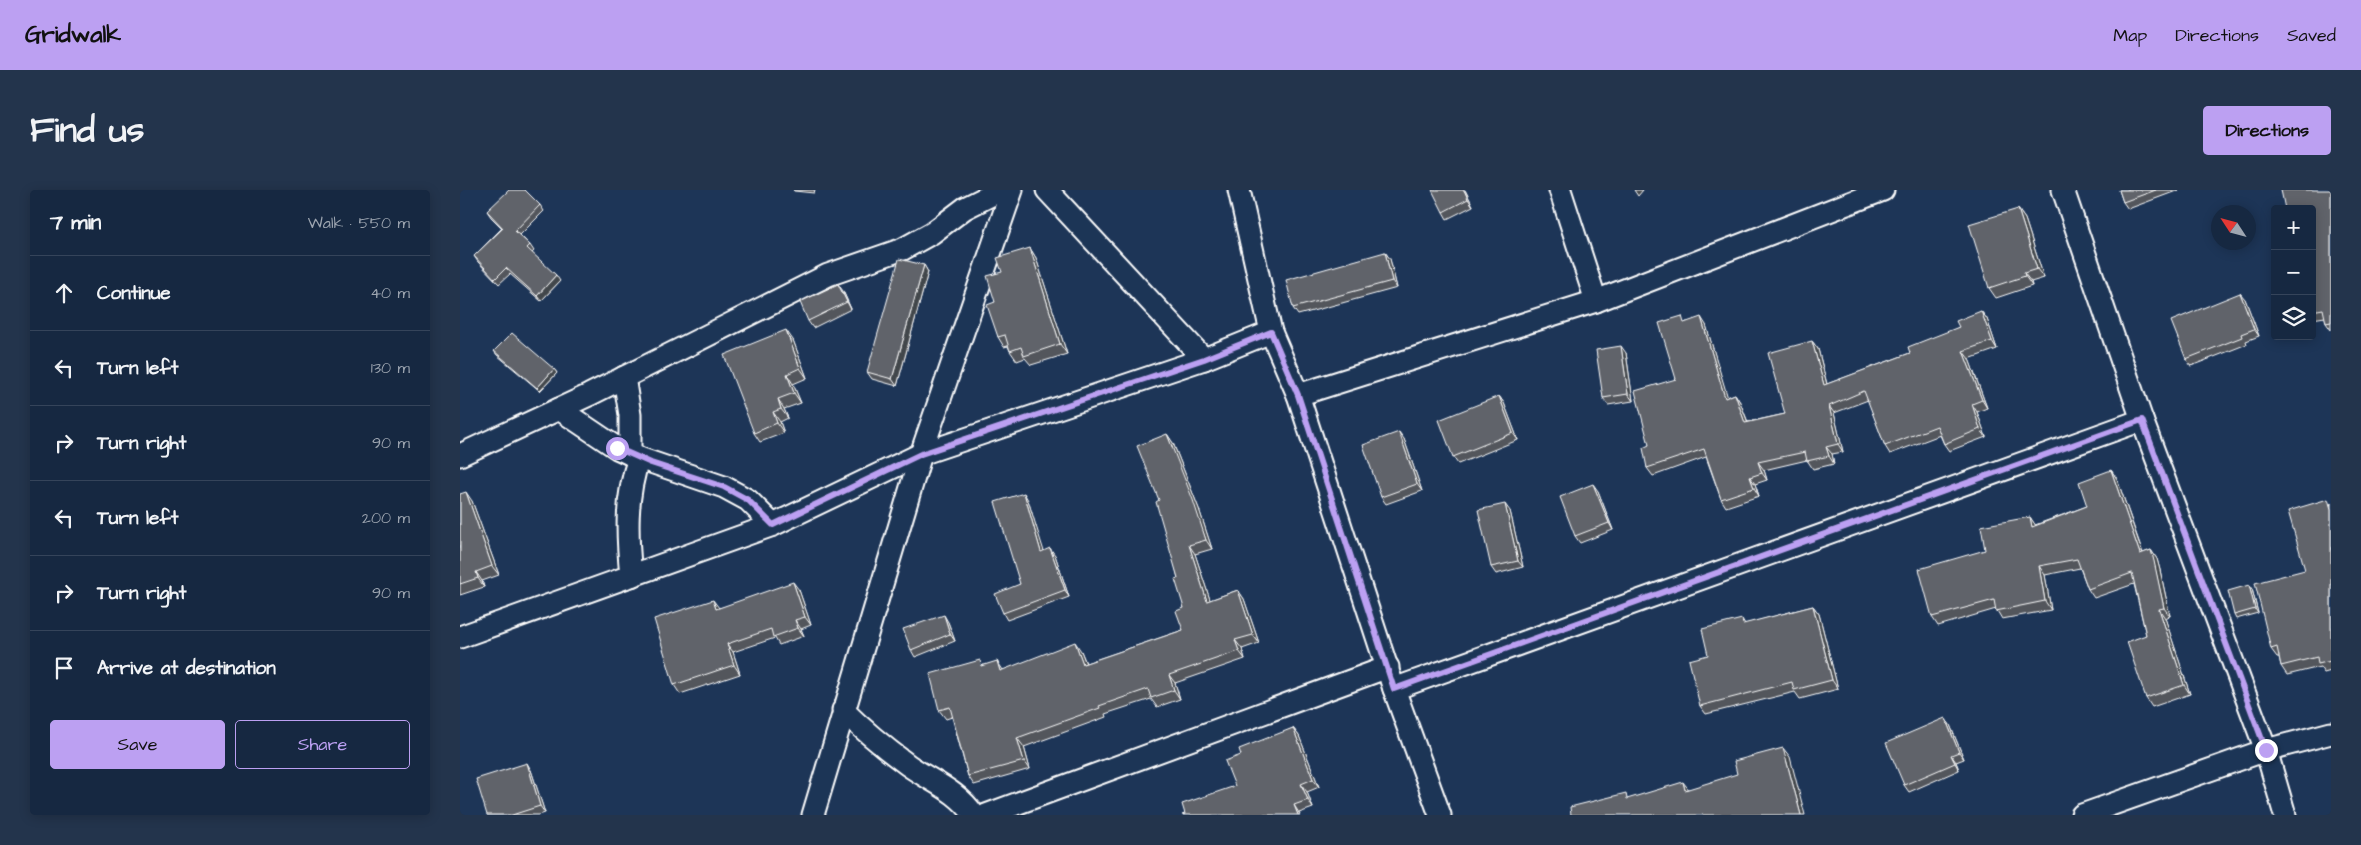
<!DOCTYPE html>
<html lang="en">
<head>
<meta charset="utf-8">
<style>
  body { margin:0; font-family:"Architects Daughter",sans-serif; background:#23344c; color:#f1f3f6 }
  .controls { position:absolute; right:15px; top:15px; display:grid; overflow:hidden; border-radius:5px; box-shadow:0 2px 12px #0003 }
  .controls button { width:45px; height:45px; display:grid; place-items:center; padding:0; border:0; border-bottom:1px solid #35445a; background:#162841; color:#f1f3f6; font:25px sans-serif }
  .compass { position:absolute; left:1751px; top:15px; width:45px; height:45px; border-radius:50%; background:#162841; box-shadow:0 2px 12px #0003; rotate:306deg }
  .stop { position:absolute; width:15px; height:15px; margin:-11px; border:4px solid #bca0f2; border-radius:50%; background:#fff }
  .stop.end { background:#bca0f2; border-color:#fff; box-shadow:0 1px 5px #0008 }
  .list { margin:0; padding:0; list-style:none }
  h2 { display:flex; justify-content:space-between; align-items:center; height:65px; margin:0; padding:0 20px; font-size:21px }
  h2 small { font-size:16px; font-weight:400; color:#9ea6b1 }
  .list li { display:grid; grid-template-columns:32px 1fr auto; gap:15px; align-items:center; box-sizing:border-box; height:75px; padding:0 20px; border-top:1px solid #35445a }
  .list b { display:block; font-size:19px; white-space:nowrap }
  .list em { font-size:16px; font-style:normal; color:#9ea6b1 }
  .actions { display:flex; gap:10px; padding:15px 20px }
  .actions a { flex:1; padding:11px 0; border:1px solid #bca0f2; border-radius:5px; text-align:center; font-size:18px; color:#bca0f2 }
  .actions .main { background:#bca0f2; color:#111 }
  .icon { flex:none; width:28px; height:28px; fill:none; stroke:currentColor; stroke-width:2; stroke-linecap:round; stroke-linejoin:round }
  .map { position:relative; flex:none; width:1871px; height:625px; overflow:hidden; border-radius:5px }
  header { display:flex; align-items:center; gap:30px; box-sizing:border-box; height:70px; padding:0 25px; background:#bca0f2; color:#111 }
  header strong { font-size:24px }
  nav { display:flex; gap:28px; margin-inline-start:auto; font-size:18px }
  .intro { display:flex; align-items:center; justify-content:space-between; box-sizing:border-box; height:120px; padding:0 30px }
  h1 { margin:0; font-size:35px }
  .button { padding:12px 22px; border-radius:5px; background:#bca0f2; color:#111; font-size:18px; font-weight:700 }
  main { display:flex; gap:30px; padding:0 30px }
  aside { flex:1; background:#162841; border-radius:5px; box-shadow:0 2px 12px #0003 }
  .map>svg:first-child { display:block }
</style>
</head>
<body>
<header>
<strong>Gridwalk</strong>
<nav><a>Map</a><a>Directions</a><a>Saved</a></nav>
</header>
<div class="intro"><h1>Find us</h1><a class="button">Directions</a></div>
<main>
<aside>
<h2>7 min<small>Walk · 550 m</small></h2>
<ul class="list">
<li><svg class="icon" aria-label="ahead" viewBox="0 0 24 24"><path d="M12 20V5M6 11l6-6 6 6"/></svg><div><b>Continue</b></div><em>40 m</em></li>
<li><svg class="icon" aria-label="left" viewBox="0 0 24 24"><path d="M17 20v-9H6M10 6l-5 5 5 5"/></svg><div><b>Turn left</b></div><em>130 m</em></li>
<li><svg class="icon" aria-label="right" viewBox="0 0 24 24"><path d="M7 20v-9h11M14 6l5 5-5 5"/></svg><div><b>Turn right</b></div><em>90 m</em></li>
<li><svg class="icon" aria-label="left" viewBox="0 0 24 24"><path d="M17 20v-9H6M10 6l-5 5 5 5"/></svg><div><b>Turn left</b></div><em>200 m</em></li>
<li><svg class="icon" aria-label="right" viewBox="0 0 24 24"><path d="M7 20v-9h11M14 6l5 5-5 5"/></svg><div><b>Turn right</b></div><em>90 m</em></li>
<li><svg class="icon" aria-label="arrive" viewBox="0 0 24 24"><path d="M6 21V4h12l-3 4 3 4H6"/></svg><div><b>Arrive at destination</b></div></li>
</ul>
<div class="actions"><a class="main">Save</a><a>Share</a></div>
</aside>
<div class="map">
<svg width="1871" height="625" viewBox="0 0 1871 625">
  <rect width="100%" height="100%" fill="#1d3557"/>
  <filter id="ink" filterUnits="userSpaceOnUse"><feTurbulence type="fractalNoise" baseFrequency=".02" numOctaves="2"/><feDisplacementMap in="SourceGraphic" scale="10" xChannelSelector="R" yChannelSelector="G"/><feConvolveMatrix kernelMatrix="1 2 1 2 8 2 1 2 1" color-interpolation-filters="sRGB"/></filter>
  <g filter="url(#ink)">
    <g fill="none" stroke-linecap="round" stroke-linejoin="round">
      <!-- street casing -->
      <g stroke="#fff" stroke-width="25">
        <g id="street">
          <path d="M587,0L744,169"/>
          <path d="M779,0L811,142L838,205L934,499L980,625"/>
          <path d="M1100,0L1136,111"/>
          <path d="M1603,0L1682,230L1806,560L1825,625"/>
          <path d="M164,187L170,225V264"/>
          <path d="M838,205L1136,111L1423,0"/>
          <path d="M99,219L157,258L179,268L264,297L288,310L313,335"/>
          <path d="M0,265L129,205L368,85L443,59L472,43L505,18L541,0"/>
          <path d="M171,386C167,346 165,307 179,268"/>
          <path d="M0,447L313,335L461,264L744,169L811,142"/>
          <path d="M934,499L1682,230"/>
          <path d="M383,520C403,540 425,558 448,575C472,592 497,600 514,625"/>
          <path d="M353,625L461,264L552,0"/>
          <path d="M526,625L928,477"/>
          <path d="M1622,625L1806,560L1871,543"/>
        </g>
      </g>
      <!-- street -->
      <use href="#street" stroke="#1d3557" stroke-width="21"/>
    </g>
    <!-- wall -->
    <g fill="#53565c" stroke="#fff">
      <path d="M333,0H355L354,3L334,1Z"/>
      <path d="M1005,0L1013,16L987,29L983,22Z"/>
      <path d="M1659,0H1719L1668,19L1663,12Z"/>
      <path d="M1871,0V140L1866,133L1865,127L1852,129V19Z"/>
      <path d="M80,15L84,21L60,45L70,55L74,61L72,63L100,91L81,111L50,84L39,94L18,72L14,66L42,38L31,27L27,21Z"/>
      <path d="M1558,19L1565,29L1584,88L1571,92L1572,96L1536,108L1529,98Z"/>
      <path d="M570,58L576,68L607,164L571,175L565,168L557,171L550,161L548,156L544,157L538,147L535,112L542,82Z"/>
      <path d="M925,62L930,69L937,98L838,125L833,118Z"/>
      <path d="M464,75L468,82L437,196L412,189L407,182Z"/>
      <path d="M383,101L391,119L353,138L348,131Z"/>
      <path d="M1785,109L1799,146L1786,151L1787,154L1731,176L1726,169Z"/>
      <path d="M1521,121L1527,129L1537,159L1509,169L1527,218L1517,222L1526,247L1489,261L1484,254L1480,245L1430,264L1425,256L1408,210L1374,223L1383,262L1372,264L1374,274L1353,279L1347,270L1304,280L1307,290L1295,294L1299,306L1266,317L1261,309L1246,267L1193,286L1187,278L1189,255L1216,189L1226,132L1246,135L1267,207L1275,204L1280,212L1288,232L1325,224L1352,151L1358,159L1367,194L1450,163L1499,137Z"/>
      <path d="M333,150L347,188L333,194L341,213L324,219L328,228L320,232L324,243L300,252L294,243Z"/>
      <path d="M34,161L94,179L97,183L80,201L37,165Z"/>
      <path d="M1166,163L1173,211L1148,215L1143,208Z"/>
      <path d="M1039,206L1044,213L1058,250L998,274L993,267Z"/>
      <path d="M707,244L713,253L739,319L752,359L735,364L750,410L778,400L784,409L799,453L782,459L785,469L715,493L720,509L697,517L691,509L645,524L646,527L564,557L570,579L514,595L508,586L492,527L486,529L479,520L523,475L543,480L621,461L626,473L723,440L724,418L718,388L699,310Z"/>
      <path d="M944,249L962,301L926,314L921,307Z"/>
      <path d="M1651,280L1657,289L1683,363L1691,360L1697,369L1700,380L1710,426L1705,428L1730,504L1692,517L1686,508V445L1674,394L1634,408L1628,399L1620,378L1585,385L1591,420L1542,429L1536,419L1478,436L1472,427L1525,360L1570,327L1575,335L1627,316Z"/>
      <path d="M1138,301L1153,340L1120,353L1115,346Z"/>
      <path d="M0,304L12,311L39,385L22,391L24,397L0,405Z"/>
      <path d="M568,310L583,361L595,365L609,407L547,430L543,423L560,394Z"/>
      <path d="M1871,313V481L1864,483L1860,477L1827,485L1821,476L1819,467H1817L1811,459L1845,380Z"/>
      <path d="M1050,321L1063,377L1036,384L1031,377Z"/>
      <path d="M1792,399L1798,423L1776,429L1774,425Z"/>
      <path d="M339,400L351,435L341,439L344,446L319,455L315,448L273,462L280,484L220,504L214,495L259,418Z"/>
      <path d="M1353,416L1359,424L1378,499L1340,509L1335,502L1246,524L1240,516L1282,429L1285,434Z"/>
      <path d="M488,432L495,451L455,467L451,460Z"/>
      <path d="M1485,528L1490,535L1504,569L1496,572L1499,580L1449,602L1444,595Z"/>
      <path d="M833,538L839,546L859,597L847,602L853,618L839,623L725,624L775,596L781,565Z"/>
      <path d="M71,580L85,623L79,625H27Z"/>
    </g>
    <!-- shaded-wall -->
    <g fill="#43464b" stroke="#fff">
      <path d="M1004,0H1005L1013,16L1008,9Z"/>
      <path d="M1174,0H1183L1178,6Z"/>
      <path d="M1558,19L1565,29L1584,88L1577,79Z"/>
      <path d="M570,58L576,68L607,164L600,154Z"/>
      <path d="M925,62L930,69L937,98L932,91Z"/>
      <path d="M464,75L468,82L437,196L432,189Z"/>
      <path d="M1564,83L1571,92L1572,96L1565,86Z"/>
      <path d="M96,85L100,91L81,111L77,106Z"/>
      <path d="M378,94L383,101L391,119L387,112Z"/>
      <path d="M1780,103L1785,109L1799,146L1794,139Z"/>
      <path d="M1521,121L1527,129L1537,159L1532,151Z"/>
      <path d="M1241,127L1246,135L1270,215L1265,208Z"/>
      <path d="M326,140L333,150L347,188L340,178Z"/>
      <path d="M1352,151L1358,159L1369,203L1364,195Z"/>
      <path d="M1161,156L1166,163L1173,211L1168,204Z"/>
      <path d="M1503,161L1509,169L1527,218L1522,210Z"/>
      <path d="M94,179L97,183L80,201L77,198Z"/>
      <path d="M327,184L333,194L341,213L334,203Z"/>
      <path d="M1275,204L1280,212L1291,241L1285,233Z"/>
      <path d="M1039,206L1044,213L1058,250L1053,243Z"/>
      <path d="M318,209L324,219L328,228L321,219Z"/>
      <path d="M1512,214L1517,222L1526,247L1520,239Z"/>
      <path d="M1369,216L1374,223L1383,262L1378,254Z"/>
      <path d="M313,222L320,232L324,243L317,233Z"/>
      <path d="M939,242L944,249L962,301L957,294Z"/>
      <path d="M707,244L713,253L739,319L752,359L746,350Z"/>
      <path d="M1366,257L1372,264L1374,274L1369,266Z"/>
      <path d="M1298,272L1304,280L1307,290L1302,283Z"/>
      <path d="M1651,280L1657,289L1686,373L1680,364Z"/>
      <path d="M1290,287L1295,294L1299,306L1294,298Z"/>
      <path d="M1133,294L1138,301L1153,340L1149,333Z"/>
      <path d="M6,302L12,311L39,385L32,376Z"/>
      <path d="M564,303L568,310L586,368L581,362Z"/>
      <path d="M1045,314L1050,321L1063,377L1058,371Z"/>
      <path d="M1570,327L1576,336L1572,337Z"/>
      <path d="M729,355L735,364L753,419L747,411Z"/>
      <path d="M590,358L595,365L609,407L605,400Z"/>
      <path d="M1691,360L1697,369L1700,380L1710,426L1704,418Z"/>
      <path d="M1579,376L1585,385L1591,420L1585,411Z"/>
      <path d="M16,382L22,391L24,397L18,388Z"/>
      <path d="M333,392L339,400L351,435L345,427Z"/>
      <path d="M1789,395L1792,399L1798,423L1795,419Z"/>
      <path d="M778,400L784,409L799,453L793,445Z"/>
      <path d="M253,410L259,418L256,419Z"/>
      <path d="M1353,416L1359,424L1378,499L1372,490Z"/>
      <path d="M1699,419L1705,428L1730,504L1724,495Z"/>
      <path d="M484,425L488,432L495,451L490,444Z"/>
      <path d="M335,430L341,439L344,446L338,438Z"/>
      <path d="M775,450L782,459L785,469L779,461Z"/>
      <path d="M615,452L621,461L629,482L623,474Z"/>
      <path d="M267,454L273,462L280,484L274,475Z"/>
      <path d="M537,471L543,480L540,481Z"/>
      <path d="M709,485L715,493L720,509L714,500Z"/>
      <path d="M1485,528L1490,535L1504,569L1499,562Z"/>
      <path d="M833,538L839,546L859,597L853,589Z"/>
      <path d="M557,548L564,557L570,579L564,571Z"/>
      <path d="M1323,558L1330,567L1345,625H1341Z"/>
      <path d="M1491,565L1496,572L1499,580L1495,573Z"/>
      <path d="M67,573L71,580L85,623L80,616Z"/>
      <path d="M1223,592L1230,601L1225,600Z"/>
      <path d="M841,594L847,602L853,618L848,610Z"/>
      <path d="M834,615L839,623L840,625H838Z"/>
    </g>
    <!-- building -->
    <g fill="#60646b" stroke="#fff">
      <path d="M49,0H65L80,15L55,41L70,55L67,58L96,85L77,106L46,78L35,89L14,66L43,38L27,21Z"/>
      <path d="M972,0H1004L1008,9L983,22Z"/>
      <path d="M1659,0H1696L1663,12Z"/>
      <path d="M1821,0H1871V132L1866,133L1863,119L1852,121V19H1825Z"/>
      <path d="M1558,19L1577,79L1564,83L1565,86L1529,98L1509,34Z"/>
      <path d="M570,58L600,154L564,166L561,157L550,161L545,145L538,147L527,115L535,112L527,86L542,82L537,68Z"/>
      <path d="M925,62L932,91L833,118L826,90Z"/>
      <path d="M439,69L464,75L432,189L407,182Z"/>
      <path d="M378,94L387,112L348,131L340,112Z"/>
      <path d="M1780,103L1794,139L1781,144L1782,147L1726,169L1711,131Z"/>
      <path d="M1521,121L1532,151L1503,161L1522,210L1512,214L1520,239L1484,254L1477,236L1425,256L1404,201L1369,216L1378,254L1366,257L1369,266L1347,271L1345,262L1298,272L1302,283L1290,287L1294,298L1261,309L1244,259L1187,278L1183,258L1189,255L1175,201L1216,189L1199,133L1222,126L1224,133L1241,127L1265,208L1275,204L1285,233L1325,224L1308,163L1352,151L1364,195L1450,163L1448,157L1499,137L1496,131Z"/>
      <path d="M326,140L340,178L327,184L334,203L318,209L321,219L313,222L317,233L294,243L264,165Z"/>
      <path d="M52,143L94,179L77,198L34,161Z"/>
      <path d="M1161,156L1168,204L1143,208L1136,160Z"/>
      <path d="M1039,206L1053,243L993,267L979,230Z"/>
      <path d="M939,242L957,294L921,307L903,255Z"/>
      <path d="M707,244L733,310L746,350L729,355L747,411L778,400L793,445L775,450L779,461L709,485L714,500L691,508L688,499L639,516L640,518L557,548L564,571L508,586L490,517L479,520L470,484L520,470L521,476L537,471L540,481L615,452L623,474L723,440L716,421L724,418L715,389L718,388L696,312L699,310L677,256Z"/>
      <path d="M1651,280L1680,364L1691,360L1694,371L1704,418L1699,419L1724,495L1686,508L1667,452L1686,445L1672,383L1628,399L1617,369L1579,376L1585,411L1536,421L1534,410L1472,427L1459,379L1525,360L1521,336L1570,327L1572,337L1627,316L1619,292Z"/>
      <path d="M1133,294L1149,333L1115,346L1100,307Z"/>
      <path d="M6,302L32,376L16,382L18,388L0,394V304Z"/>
      <path d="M564,303L581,362L590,358L605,400L543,423L535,404L560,394L535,312Z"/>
      <path d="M1868,309L1871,319V471L1858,474L1857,467L1821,476L1817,457L1811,459L1795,393L1845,380L1828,321Z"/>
      <path d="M1045,314L1058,371L1031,377L1018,320Z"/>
      <path d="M333,392L345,427L335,430L338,438L313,447L311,439L267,454L274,475L214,495L194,429L253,410L256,419Z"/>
      <path d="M1789,395L1795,419L1774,425L1768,401Z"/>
      <path d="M1353,416L1372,490L1334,500L1332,492L1240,516L1229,470L1248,465L1242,439L1282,429L1283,434Z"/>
      <path d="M484,425L490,444L451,460L443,439Z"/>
      <path d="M1485,528L1499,562L1491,565L1495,573L1444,595L1426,553Z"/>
      <path d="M833,538L853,589L841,594L848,610L834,615L838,625H722L725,624L722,614L775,596L765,571L781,565L779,559Z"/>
      <path d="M1323,558L1341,625H1111L1110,617L1166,603L1167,609L1223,592L1225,600L1277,584L1274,571Z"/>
      <path d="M67,573L80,616L52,625H27L16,589Z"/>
    </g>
  </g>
  <g fill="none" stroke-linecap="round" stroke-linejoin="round" filter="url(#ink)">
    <!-- route -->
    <path stroke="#bca0f2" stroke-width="6" d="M157,258L191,273L264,297L288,310L313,335L461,264L744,169L811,142L838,205L934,499L1682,230L1806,560"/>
  </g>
</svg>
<div class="controls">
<button>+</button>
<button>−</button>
<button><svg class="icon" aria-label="layers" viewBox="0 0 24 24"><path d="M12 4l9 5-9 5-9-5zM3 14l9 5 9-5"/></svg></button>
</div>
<svg class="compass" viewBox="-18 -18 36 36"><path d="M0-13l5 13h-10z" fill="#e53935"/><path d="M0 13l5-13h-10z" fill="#9ea6b1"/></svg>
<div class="stop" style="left:157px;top:258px"></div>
<div class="stop end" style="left:1806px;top:560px"></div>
</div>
</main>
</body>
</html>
